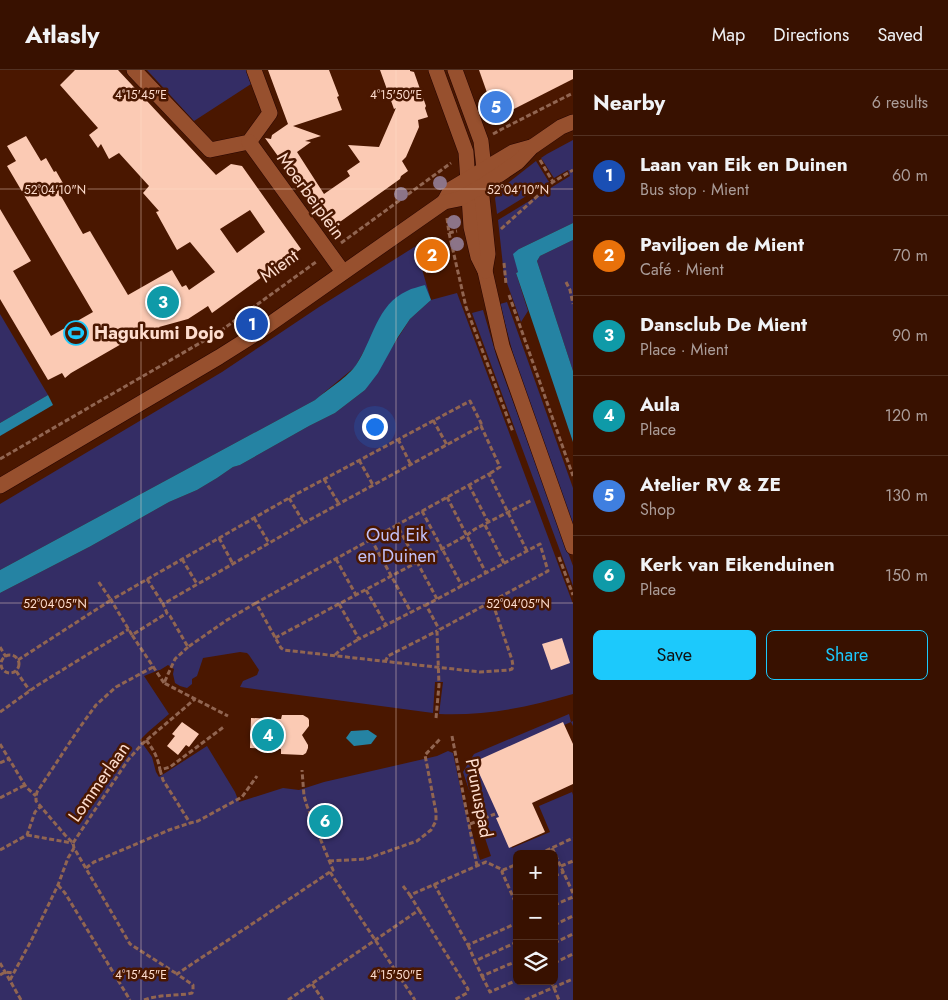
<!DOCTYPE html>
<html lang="en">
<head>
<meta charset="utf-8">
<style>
  body { margin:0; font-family:Jost,sans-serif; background:#431f0f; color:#f1f3f6 }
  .controls { position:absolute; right:15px; bottom:15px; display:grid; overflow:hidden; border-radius:8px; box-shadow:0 2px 8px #0003 }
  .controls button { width:45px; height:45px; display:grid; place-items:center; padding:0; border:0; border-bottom:1px solid #523122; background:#381100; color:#f1f3f6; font:25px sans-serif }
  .you { position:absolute; left:374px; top:356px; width:18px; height:18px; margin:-12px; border:4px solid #fff; border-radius:50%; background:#1a73e8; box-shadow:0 0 0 8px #1a73e833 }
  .badge { display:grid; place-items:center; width:32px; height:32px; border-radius:50%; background:#1cc9fc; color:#fff; font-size:16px; font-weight:700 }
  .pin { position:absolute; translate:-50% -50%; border:2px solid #fff; box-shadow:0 1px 5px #0006 }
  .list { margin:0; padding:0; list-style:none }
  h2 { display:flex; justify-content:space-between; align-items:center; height:65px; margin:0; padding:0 20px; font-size:21px }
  h2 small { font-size:16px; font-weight:400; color:#ab9d99 }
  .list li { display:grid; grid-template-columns:32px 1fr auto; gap:15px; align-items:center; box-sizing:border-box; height:80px; padding:0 20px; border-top:1px solid #523122 }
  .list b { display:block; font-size:19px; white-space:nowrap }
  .list p { margin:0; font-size:16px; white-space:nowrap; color:#ab9d99 }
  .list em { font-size:16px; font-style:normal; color:#ab9d99 }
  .actions { display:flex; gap:10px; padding:15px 20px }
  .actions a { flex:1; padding:11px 0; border:1px solid #1cc9fc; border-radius:8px; text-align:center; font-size:18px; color:#1cc9fc }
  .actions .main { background:#1cc9fc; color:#111 }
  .icon { flex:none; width:28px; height:28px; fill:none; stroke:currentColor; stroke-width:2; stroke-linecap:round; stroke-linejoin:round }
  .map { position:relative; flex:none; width:573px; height:930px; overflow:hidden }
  header { display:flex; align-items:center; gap:30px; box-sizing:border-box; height:70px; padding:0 25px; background:#381100; border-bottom:1px solid #523122 }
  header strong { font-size:24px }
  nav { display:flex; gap:28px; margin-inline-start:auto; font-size:18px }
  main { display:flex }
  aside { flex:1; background:#381100 }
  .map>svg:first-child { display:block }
</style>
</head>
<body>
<header>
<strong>Atlasly</strong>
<nav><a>Map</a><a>Directions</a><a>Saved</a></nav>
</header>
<main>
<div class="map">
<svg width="573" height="930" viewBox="0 0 573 930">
  <rect width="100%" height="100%" fill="#4a1700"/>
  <!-- green -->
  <g fill="#342d65" fill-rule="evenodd">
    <path d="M147,0H246L251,14L194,51Z"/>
    <path d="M573,70V153L519,179L518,202L516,203L528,241L521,252L504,205L498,150L570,106L568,100L554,108L541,88L547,84Z"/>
    <path d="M536,91L549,112L497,144L495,128L499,120Z"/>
    <path d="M427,169L426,176L417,182L431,230L457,223L573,534V624C530,637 485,646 439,644L443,612H435L433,643L240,617L243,611L257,605L259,600L249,585L247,583L240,582L203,588L197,606L192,609V614L187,618L180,616L175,613L173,604L174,599L168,595L160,600H159L144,606L169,644L148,662L140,670L152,687L156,702L159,707L207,676L235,722L239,732L283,718L299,720L324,712L437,686L448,681L453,683L465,740L480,790L491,786L463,702L474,684L569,644L571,652L573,651V656L571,652L478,692L512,778L550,762L539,736L572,722L573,725V930H0V523L91,476L169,432L197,420L217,408L233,397L240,395L309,356L335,343L365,320L410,249L431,230L365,279L355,297L315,330L0,500V434L222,302L319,237ZM517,784H554V911H517Z"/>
    <path d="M573,170V301L537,191L540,186Z"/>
    <path d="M507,232L573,418V456L514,288L500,234Z"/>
    <path d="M483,240L497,288L573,496V516L472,243Z"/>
    <path d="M0,244L48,325L0,353Z"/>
  </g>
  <!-- water -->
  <g fill="#2583a3">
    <path d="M573,153V170L540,186L537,191L573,301V372L516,203L518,202L513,184L519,179Z"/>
    <path d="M425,215L431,230L410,249L398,267L378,303L365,320L335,343L309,356L240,395L233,397L217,408L197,420L169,432L91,476L0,523V500L315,330C326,321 349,306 356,295C373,270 377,234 407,221C412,218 419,217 425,215Z"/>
    <path d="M48,325L53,335L0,366V353Z"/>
    <path d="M368,660L377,666L371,674L354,676L346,668L351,661Z"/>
  </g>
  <!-- building -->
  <g fill="#fbcab4" fill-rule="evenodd">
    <path d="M75,0H118L216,105L231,94L242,96L301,179L212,243L208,236L188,249L159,257L162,262L150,268L146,262L124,274L123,273L71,303L65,308L62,303L48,310L0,229V139L31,191L13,201L51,266L93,242L7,96L16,91L7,76L26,66L41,91L46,88L54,102L56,101L68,122L61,126L83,164L90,161L128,225L172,200L182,217L186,215L189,220L215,202L190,172L177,180L156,142L159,141L143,123L149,116L119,83L109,89L101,74L98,78L89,65L98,58L60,15ZM250,140L265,162L237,183L220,159Z"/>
    <path d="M268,0H329L339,26L337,27L342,40L293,56L321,66L305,71L311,72L297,82L324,124L350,106L347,101L360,92L348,75L379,77L396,38L394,39L380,0H410V1L414,2L426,36L425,38L428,47L418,50L419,57L406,87L402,91L408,101L401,106L400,109L330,159L265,68L271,69L272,65L288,54Z"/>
    <path d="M479,0H573V9L496,48Z"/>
    <path d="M435,177L440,183L439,198L426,203L419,183Z"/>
    <path d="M562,568L570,593L551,600L542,574Z"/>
    <path d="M282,645H303L308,648L309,650V656L302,665L308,675V678L306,683L303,685L281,684V679L250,678L251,648L281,649Z"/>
    <path d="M182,652L199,664L189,677L186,675L178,685L167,676L175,666L172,664Z"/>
    <path d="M563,652L573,674V714L532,733L545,762L509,778L496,748L499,747L474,692Z"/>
  </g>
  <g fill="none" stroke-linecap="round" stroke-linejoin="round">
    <!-- minor casing -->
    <g stroke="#270500" stroke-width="16">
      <g id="minor">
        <path d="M134,0L210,80L249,72L270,43L254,0"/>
        <path d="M436,0L466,82L471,157L478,187L485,201L502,276L573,477"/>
        <path d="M455,0L481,71L484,99L482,127L488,184L485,201"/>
        <path d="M249,72L343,202"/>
        <path d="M444,132L451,119L513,82L531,77"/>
        <path d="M0,416L219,287L257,263L444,132L459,129L484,115L518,92L532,77L561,57L573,52"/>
      </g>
    </g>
    <!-- path -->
    <g stroke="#916551" stroke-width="3" stroke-dasharray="5 2.5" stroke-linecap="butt">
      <path d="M493,64L502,59L573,23"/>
      <path d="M540,90L553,112"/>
      <path d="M447,148L449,163L457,161"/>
      <path d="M501,159L553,112L573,100"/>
      <path d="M449,163L466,237L513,362"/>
      <path d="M341,173L451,93"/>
      <path d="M504,193L506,214"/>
      <path d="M566,212L570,220L573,234"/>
      <path d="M509,225L573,406"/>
      <path d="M433,350L447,375"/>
      <path d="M398,369L411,395"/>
      <path d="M0,389L219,262L316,192"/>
      <path d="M359,390L373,415"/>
      <path d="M324,409L339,434"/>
      <path d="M469,415L487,450L490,452"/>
      <path d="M447,427L486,503"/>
      <path d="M289,428L304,453"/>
      <path d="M422,441L462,516"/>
      <path d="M254,448L269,473"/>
      <path d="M397,455L256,533L281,578L284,580L480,602L509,600L512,599L513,596L512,590L492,531"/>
      <path d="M485,455L504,493"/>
      <path d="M219,468L233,494"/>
      <path d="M371,469L411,542"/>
      <path d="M559,487L573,525"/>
      <path d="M182,489L197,514"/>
      <path d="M336,489L356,525"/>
      <path d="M147,509L163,534"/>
      <path d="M366,520L386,555"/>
      <path d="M437,529L397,455L489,404L527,481"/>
      <path d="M256,533L227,550L188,577L170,546L167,543L163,534L304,453L481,356L500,397L489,404"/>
      <path d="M339,534L359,569L425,535"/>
      <path d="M132,565L111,530L289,428L470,331L481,353V356"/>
      <path d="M275,568L442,479L467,465L475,459L532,430"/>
      <path d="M0,577L6,587"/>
      <path d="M188,577L175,589L164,613L228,646"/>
      <path d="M335,585L339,581L359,569"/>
      <circle cx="10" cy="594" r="9"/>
      <path d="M18,590L111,530L98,511"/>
      <path d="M385,592L388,586L437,561"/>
      <path d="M153,597L116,617L96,635L80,657L37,722L36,726V731L65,765L73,773L74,778L130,874L177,904"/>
      <path d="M16,601L30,621"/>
      <path d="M164,613L132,565L167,543"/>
      <path d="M0,642L38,615L129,559"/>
      <path d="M436,648L439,615L437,561L548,501L540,474L426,535L439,559"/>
      <path d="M452,666L477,796"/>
      <path d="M146,670C154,680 158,688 160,700L170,697L225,656"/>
      <path d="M0,674L26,717L36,726"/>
      <path d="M0,693L9,689"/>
      <path d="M160,700L163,710L190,753L198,751L242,727L257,706"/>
      <path d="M0,728L25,715"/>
      <path d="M470,754L495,744"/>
      <path d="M27,765L72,773"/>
      <path d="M73,773L128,690L142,674L195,629"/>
      <path d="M552,778L554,782L573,823"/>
      <path d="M0,780L27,765L35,742L41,736"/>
      <path d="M539,784L573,768"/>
      <path d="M329,791L366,789L417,771L431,760L436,751V742L425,685L440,669"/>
      <path d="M561,796L573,791"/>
      <path d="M86,798L94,792L169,760L190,753"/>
      <path d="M503,800L502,802L517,836"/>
      <path d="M330,802L415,930"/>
      <path d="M554,806L564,802"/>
      <path d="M434,814L468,875L517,853"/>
      <path d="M58,815L65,823L130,930"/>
      <path d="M403,816L410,825"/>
      <path d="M554,835L573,827"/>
      <path d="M419,840L468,919L467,923L454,930"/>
      <path d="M554,855L573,846"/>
      <path d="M517,872L475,891L482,906L517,891"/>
      <path d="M554,873L573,864"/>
      <path d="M468,875L475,891"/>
      <path d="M0,893L21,930"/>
      <path d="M554,893L573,884"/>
      <path d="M0,905L5,902L14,903"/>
      <path d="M482,906L490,922L517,910"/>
      <path d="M10,910L32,869L58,815L68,788L74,778"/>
      <path d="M551,911L559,930"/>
      <path d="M312,914L323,930"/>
      <path d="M144,930L150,928L161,926L188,924L192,923L193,920V915L177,904L333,800L307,736L304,726L302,700"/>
      <path d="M288,930L419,840L410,825L486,792L503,800L517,794"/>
      <path d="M525,930L573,909"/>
    </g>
    <!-- minor -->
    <use href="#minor" stroke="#97502e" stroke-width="15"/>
  </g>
  <!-- trees -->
  <g fill="#8c7488">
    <circle cx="440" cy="113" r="7"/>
    <circle cx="401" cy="124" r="7"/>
    <circle cx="454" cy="152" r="7"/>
    <circle cx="457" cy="174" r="7"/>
  </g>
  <!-- ticks -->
  <path fill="none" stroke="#feddce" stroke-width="1" stroke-opacity="0.45" d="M141,0V930M396,0V930M0,119H573M0,533H573"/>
  <!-- icons -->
  <defs>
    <g id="stadium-ring" transform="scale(1.25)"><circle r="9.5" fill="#4a1700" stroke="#1cc9fc" stroke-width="1.5"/><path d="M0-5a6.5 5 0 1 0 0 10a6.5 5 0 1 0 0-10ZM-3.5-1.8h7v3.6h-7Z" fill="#1cc9fc"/></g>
  </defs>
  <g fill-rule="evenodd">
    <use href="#stadium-ring" x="76" y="263"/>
  </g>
  <g text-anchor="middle" stroke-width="5" stroke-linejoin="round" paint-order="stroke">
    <!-- street labels -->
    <g font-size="18" fill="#feddce" stroke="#4a1700">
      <text transform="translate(311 126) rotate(54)" y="6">Moerbeiplein</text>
      <text transform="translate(279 196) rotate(-36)" y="6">Mient</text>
      <text transform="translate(99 712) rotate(-55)" y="6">Lommerlaan</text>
      <text transform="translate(479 728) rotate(79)" y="6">Prunuspad</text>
    </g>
    <!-- poi labels -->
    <g font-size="18" font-weight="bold" fill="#feddce" stroke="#4a1700" text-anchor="start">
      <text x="94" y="269">Hagukumi Dojo</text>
    </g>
    <!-- park labels -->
    <g font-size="18" fill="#c2c1f8" stroke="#4a1700">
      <text x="397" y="471">Oud Eik<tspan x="397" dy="21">en Duinen</tspan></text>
    </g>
  </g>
  <g font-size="12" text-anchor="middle" fill="#feddce" stroke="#4a1700" stroke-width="5" stroke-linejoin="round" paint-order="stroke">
    <text x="141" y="29">4°15'45"E</text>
    <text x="396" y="29">4°15'50"E</text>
    <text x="55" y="124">52°04'10"N</text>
    <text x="518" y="124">52°04'10"N</text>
    <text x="55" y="538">52°04'05"N</text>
    <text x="518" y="538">52°04'05"N</text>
    <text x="141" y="909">4°15'45"E</text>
    <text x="396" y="909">4°15'50"E</text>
  </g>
</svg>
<div class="controls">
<button>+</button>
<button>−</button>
<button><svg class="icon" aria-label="layers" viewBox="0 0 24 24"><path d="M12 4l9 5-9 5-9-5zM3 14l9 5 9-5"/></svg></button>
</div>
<div class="you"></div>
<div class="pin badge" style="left:252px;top:254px;background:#1a4fb4">1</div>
<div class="pin badge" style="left:432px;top:185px;background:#e8710a">2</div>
<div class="pin badge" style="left:163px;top:232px;background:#0f9aa8">3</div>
<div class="pin badge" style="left:268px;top:665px;background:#0f9aa8">4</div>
<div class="pin badge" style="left:496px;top:37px;background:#3f7fe0">5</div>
<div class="pin badge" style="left:325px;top:751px;background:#0f9aa8">6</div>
</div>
<aside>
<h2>Nearby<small>6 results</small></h2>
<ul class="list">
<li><span class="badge" style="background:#1a4fb4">1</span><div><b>Laan van Eik en Duinen</b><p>Bus stop · Mient</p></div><em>60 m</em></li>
<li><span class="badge" style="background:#e8710a">2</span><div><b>Paviljoen de Mient</b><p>Café · Mient</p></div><em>70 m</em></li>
<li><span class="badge" style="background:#0f9aa8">3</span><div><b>Dansclub De Mient</b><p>Place · Mient</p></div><em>90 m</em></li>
<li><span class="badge" style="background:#0f9aa8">4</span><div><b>Aula</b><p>Place</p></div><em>120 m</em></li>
<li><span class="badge" style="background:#3f7fe0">5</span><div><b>Atelier RV &amp; ZE</b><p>Shop</p></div><em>130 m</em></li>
<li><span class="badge" style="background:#0f9aa8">6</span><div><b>Kerk van Eikenduinen</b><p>Place</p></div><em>150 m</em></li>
</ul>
<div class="actions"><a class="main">Save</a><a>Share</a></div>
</aside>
</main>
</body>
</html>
